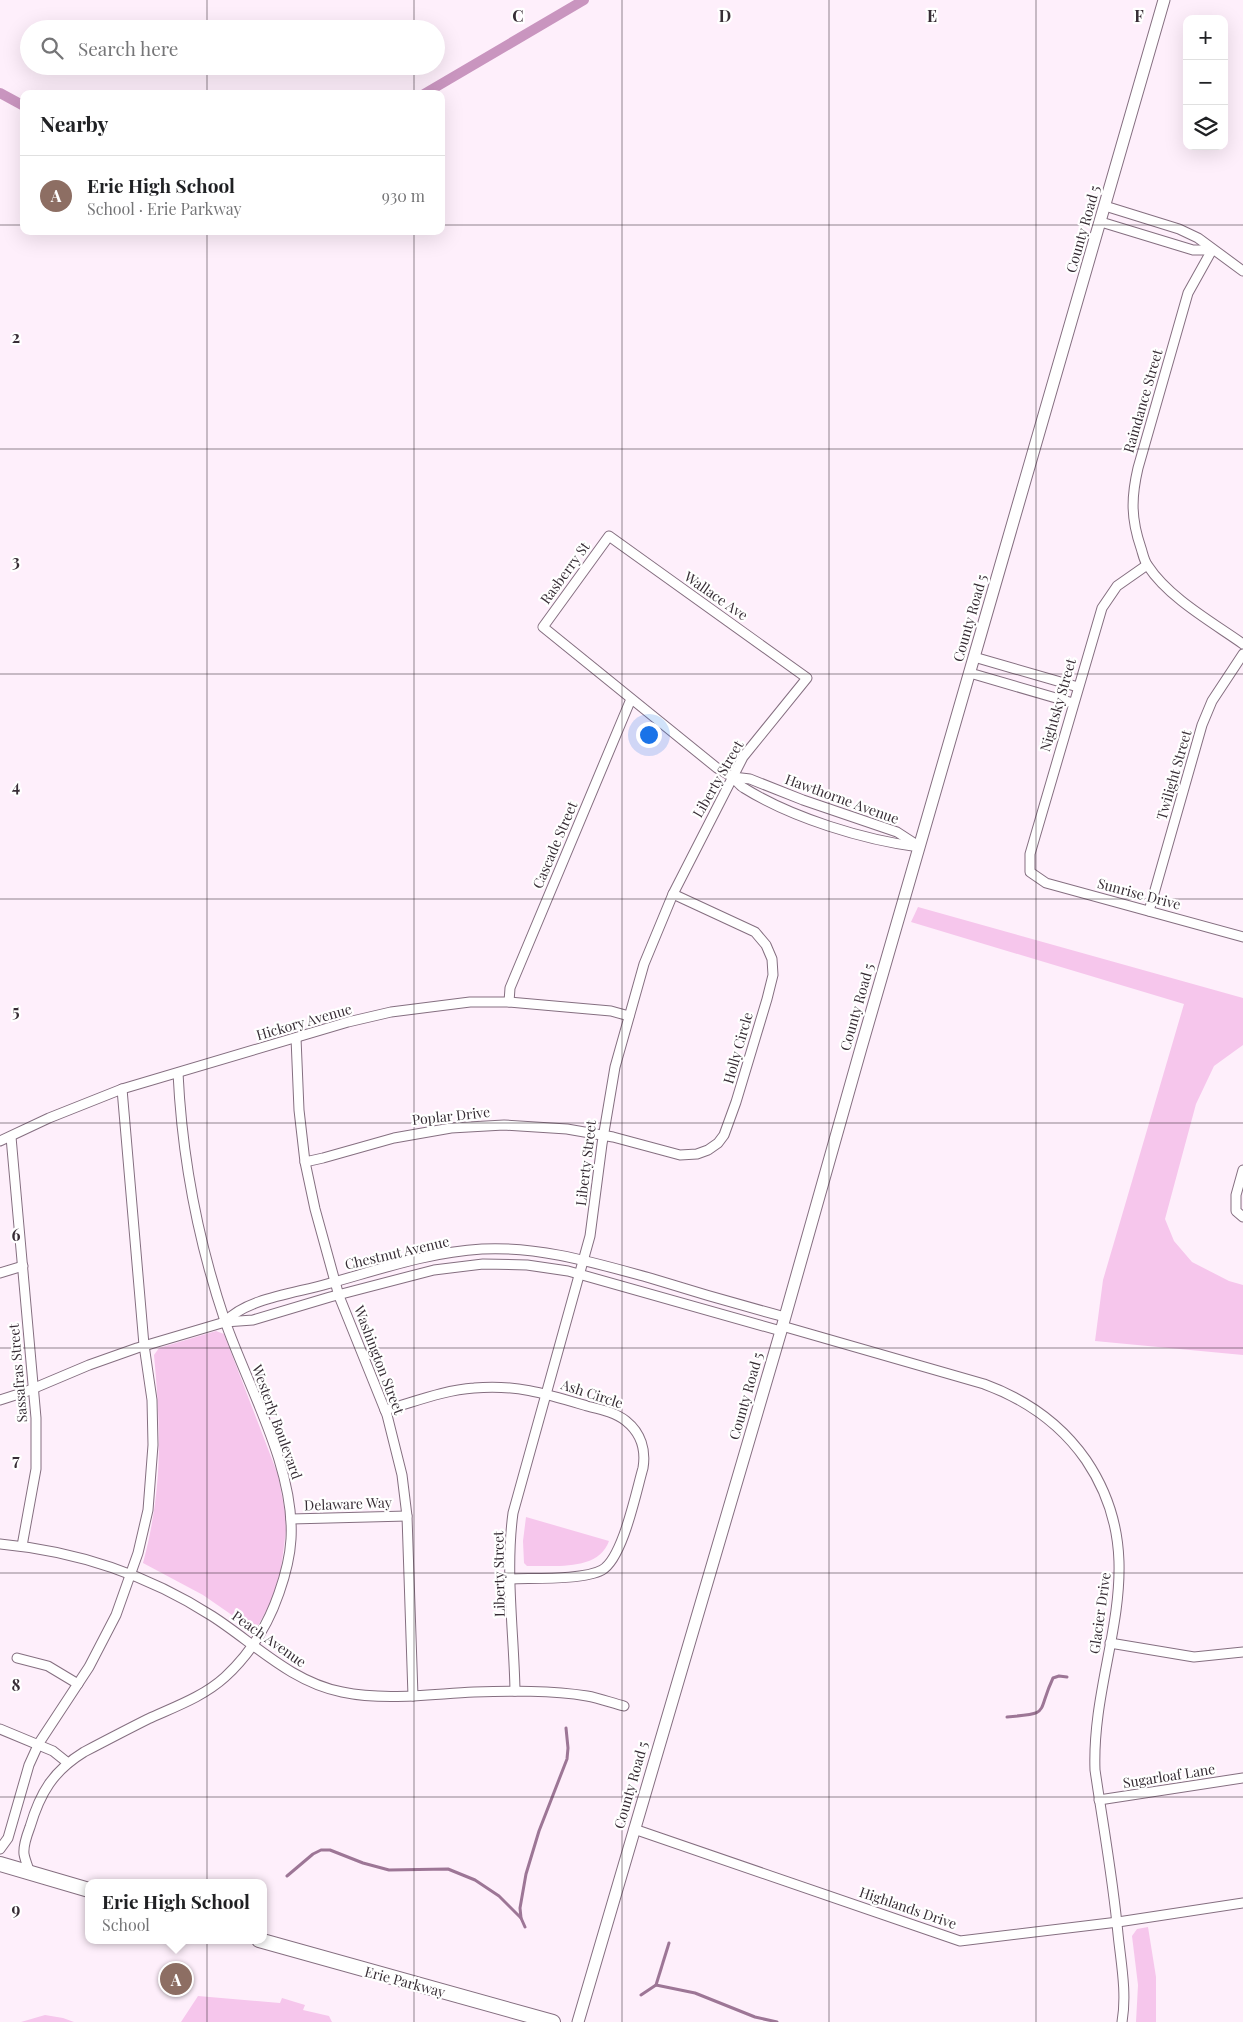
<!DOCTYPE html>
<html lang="en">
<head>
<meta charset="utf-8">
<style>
  body { margin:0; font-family:"Playfair Display",serif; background:#f2f2f2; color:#202124 }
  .controls { position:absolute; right:15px; top:15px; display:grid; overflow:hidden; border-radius:10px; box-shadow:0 5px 20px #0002 }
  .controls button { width:45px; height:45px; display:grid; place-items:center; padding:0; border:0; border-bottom:1px solid #e0e0e0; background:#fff; color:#202124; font:25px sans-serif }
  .you { position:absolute; left:648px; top:734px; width:18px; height:18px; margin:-12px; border:4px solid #fff; border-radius:50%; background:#1a73e8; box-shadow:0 0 0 8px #1a73e833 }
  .badge { display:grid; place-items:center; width:32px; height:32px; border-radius:50%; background:#556a18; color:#fff; font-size:16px; font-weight:700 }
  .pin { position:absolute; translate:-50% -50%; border:2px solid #fff; box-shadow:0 1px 5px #0006 }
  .popup { position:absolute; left:85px; top:1879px; width:182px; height:65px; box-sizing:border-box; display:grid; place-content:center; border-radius:10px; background:#fff; filter:drop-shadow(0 1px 4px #0005); font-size:16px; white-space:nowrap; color:#757577 }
  .popup b { font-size:19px; color:#202124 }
  .popup::after { content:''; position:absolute; left:50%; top:100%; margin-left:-10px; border:10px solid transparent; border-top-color:#fff }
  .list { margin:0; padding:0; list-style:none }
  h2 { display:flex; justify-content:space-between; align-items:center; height:65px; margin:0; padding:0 20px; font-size:21px }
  h2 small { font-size:16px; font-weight:400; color:#757577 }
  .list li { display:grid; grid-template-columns:32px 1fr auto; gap:15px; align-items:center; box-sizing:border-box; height:80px; padding:0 20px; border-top:1px solid #e0e0e0 }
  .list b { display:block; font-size:19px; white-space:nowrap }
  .list p { margin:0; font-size:16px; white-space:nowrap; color:#757577 }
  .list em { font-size:16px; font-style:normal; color:#757577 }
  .icon { flex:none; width:28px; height:28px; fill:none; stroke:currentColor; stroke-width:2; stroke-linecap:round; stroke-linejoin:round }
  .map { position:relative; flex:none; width:1243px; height:2022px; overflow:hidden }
  .search { position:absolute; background:#fff; box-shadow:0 5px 20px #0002; left:20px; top:20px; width:425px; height:55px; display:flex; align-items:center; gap:12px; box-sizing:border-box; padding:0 18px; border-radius:28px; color:#757577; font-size:19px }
  .panel { position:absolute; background:#fff; box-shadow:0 5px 20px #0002; left:20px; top:90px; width:425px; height:145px; border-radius:10px }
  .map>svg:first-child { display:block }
</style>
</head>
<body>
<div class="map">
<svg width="1243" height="2022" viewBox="0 0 1243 2022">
  <rect width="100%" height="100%" fill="#feeffb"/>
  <!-- green -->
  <g fill="#f6c6ec">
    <path d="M918,907L1243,998V1045L1214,1066L1196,1104L1165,1219L1174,1241L1192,1262L1229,1281L1243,1285V1355L1095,1341L1103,1280L1184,1004L911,922Z"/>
    <path d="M216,1331L224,1334L278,1475L285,1512L286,1530L281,1569L271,1602L255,1631L203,1595L143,1563C163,1488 161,1431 154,1355L159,1348Z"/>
    <path d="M526,1517L609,1541C598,1572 553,1565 527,1566L524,1563L523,1541Z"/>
    <path d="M1148,1927L1156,1977V2022H1136L1138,1985L1132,1936L1137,1929Z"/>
    <path d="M198,1996L280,2003L282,1998L305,2005L303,2010L329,2016L332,2022H181Z"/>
    <path d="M45,2015L63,2018L74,2022H21Z"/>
  </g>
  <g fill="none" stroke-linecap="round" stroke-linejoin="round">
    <!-- stream -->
    <g stroke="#9d7696" stroke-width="3">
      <path d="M1007,1717C1052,1713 1036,1714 1053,1678L1059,1676L1067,1677"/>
      <path d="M287,1876L313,1854L321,1850H330L363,1863L389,1870L448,1869L475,1880L499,1896L521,1918"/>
      <path d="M525,1927L521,1918L520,1908L526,1874L539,1831L567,1759L568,1748L566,1728"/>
      <path d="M656,1985L669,1943"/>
      <path d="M641,1995L656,1985L695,1993L755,2017L777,2022"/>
    </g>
    <!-- canal -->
    <g stroke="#c995bf" stroke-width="10">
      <path d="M0,93L24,106"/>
      <path d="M424,94L584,0"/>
    </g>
    <!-- minor casing -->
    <g stroke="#856f80" stroke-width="11">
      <g id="minor">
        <path d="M1105,206L1179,229L1198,238L1243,271"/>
        <path d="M1101,222L1193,250H1212"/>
        <path d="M1212,250L1188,293L1138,468C1131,498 1131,519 1141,548C1143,554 1144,561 1148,566C1169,598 1212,622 1243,644"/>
        <path d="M1147,565L1117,586L1102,608L1030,854V872L1046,883L1243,937"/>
        <path d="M974,657L1078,687"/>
        <path d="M970,673L1073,703"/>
        <path d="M733,777L750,779L803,800L897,832L917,845"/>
        <path d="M1149,911L1202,725L1212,701L1243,654"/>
        <path d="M509,1002L510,988L631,699"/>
        <path d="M296,1038L299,1110L305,1162L315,1209L339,1296L387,1415L402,1475L407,1516L413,1696"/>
        <path d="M11,1137L36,1418V1469L22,1546"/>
        <path d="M0,1141L49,1118L122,1089L348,1022L391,1012L470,1002H509L611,1011L629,1016"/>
        <path d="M305,1162L323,1158L394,1138L451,1128L504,1125L567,1129L613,1137L680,1155L697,1154L708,1150L718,1143L724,1135L736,1102L767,999L773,975L772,959L766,945L755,932L673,894"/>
        <path d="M1243,1170L1236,1195V1211L1243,1217"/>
        <path d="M0,1273L23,1266"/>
        <path d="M225,1322C247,1298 297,1293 327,1284C378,1270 429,1252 482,1249C540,1246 595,1263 650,1278C695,1292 740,1305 785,1317"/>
        <path d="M782,1326L984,1384C1025,1399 1061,1424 1086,1460C1157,1565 1091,1660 1095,1770C1103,1825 1113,1879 1118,1934C1121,1963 1127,1993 1122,2022"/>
        <path d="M0,1400L25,1392L89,1365L137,1348L225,1322L253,1320L330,1297L434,1270L483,1264L527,1265L568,1271L781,1331"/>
        <path d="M385,1410C414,1402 444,1390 474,1388C516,1384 547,1394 587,1406C599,1409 615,1412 626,1421C641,1433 646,1450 643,1468C636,1492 623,1558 602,1570C584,1580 533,1578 511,1579"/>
        <path d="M291,1519L407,1516"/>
        <path d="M0,1544C76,1551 148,1575 212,1616C254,1643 291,1682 342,1692C385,1701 431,1694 474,1692C511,1691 551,1690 587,1696C599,1698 612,1703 624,1706"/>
        <path d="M1110,1643L1194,1657L1243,1652"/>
        <path d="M17,1658L48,1666L78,1684"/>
        <path d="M515,1691C514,1633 505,1572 513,1513L590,1236L602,1144L615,1067L644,964L673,894L743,757L807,678L609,536L543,627L717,768C722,771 729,774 733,778C737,781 740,786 744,788C792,818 864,840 919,847"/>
        <path d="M0,1729L53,1751L68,1763"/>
        <path d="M1099,1800L1243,1778"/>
        <path d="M634,1829L960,1941L1118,1922L1243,1903"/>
        <path d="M0,1849L8,1838L29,1765L39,1743L89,1667L116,1615L138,1553L148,1510L153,1445L152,1400L144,1345L122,1089"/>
        <path d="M30,1873C28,1867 25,1860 24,1854C23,1845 27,1835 30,1827C40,1793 53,1771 84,1752C105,1741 126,1730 148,1719C174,1707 203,1697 225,1677C250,1654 268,1625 279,1593C285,1576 290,1557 291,1539C295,1468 248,1387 225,1321C198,1241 182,1157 178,1073"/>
      </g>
    </g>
    <!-- tertiary casing -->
    <g stroke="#856f80" stroke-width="13">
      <path id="tertiary" d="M578,2022L781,1331L861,1048L1164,0"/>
    </g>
    <!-- secondary casing -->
    <g stroke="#856f80" stroke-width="16">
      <g id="secondary">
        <path d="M0,1864L89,1890"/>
        <path d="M259,1940L553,2022"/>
      </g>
    </g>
    <!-- minor -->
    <use href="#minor" stroke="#fff" stroke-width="9"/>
    <!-- tertiary -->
    <use href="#tertiary" stroke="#fff" stroke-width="11"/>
    <!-- secondary -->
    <use href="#secondary" stroke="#fff" stroke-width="14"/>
  </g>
  <!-- grid -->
  <path fill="none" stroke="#372d35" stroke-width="1" stroke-opacity="0.55" d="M207,0V29M414,0V29M622,0V2022M829,0V2022M1036,0V2022M207,66V94M414,66V94M0,225H24M441,225H1243M207,231V2022M414,231V2022M0,449H1243M0,674H1243M0,899H1243M0,1123H1243M0,1348H1243M0,1573H1243M0,1797H1243"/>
  <g text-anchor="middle" stroke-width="4.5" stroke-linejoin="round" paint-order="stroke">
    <!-- street labels -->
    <g font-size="14" fill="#372d35" stroke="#fff">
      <text transform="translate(1083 229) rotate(-74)" y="5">County Road 5</text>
      <text transform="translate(1143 401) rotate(-74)" y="5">Raindance Street</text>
      <text transform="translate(565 573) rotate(-54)" y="5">Rasberry St</text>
      <text transform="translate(716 596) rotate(35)" y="5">Wallace Ave</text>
      <text transform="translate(970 618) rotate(-74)" y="5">County Road 5</text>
      <text transform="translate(1058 705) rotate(-74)" y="5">Nightsky Street</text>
      <text transform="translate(1174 775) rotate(-74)" y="5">Twilight Street</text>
      <text transform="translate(718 779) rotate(-60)" y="5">Liberty Street</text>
      <text transform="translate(842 799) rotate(20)" y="5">Hawthorne Avenue</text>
      <text transform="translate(555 845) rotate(-67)" y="5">Cascade Street</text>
      <text transform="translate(1139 894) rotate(15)" y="5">Sunrise Drive</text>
      <text transform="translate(857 1007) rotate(-74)" y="5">County Road 5</text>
      <text transform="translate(304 1022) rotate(-16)" y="5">Hickory Avenue</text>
      <text transform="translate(738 1048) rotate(-74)" y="5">Holly Circle</text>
      <text transform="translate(451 1116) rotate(-6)" y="5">Poplar Drive</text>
      <text transform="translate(586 1163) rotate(-83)" y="5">Liberty Street</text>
      <text transform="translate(397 1253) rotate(-13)" y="5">Chestnut Avenue</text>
      <text transform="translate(379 1360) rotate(69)" y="5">Washington Street</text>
      <text transform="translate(18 1373) rotate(-95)" y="5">Sassafras Street</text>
      <text transform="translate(592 1394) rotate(18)" y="5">Ash Circle</text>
      <text transform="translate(746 1396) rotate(-74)" y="5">County Road 5</text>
      <text transform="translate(277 1422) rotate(70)" y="5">Westerly Boulevard</text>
      <text transform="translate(348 1504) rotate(-2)" y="5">Delaware Way</text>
      <text transform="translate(499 1574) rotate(-91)" y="5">Liberty Street</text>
      <text transform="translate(1100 1613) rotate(-82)" y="5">Glacier Drive</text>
      <text transform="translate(269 1639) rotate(35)" y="5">Peach Avenue</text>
      <text transform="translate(1169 1776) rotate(-9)" y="5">Sugarloaf Lane</text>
      <text transform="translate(631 1785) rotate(-74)" y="5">County Road 5</text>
      <text transform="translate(908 1908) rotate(19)" y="5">Highlands Drive</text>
      <text transform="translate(405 1982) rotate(15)" y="5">Erie Parkway</text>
    </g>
  </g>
  <g font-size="16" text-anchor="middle" font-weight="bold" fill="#372d35" stroke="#fff" stroke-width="4.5" stroke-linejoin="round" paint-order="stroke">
    <text x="518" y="22">C</text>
    <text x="725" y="22">D</text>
    <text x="932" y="22">E</text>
    <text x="1139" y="22">F</text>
    <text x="16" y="343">2</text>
    <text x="16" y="567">3</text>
    <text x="16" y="792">4</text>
    <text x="16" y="1017">5</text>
    <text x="16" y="1241">6</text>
    <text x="16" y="1466">7</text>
    <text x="16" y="1691">8</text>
    <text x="16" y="1915">9</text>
  </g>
</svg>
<div class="controls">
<button>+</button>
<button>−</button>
<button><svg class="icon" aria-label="layers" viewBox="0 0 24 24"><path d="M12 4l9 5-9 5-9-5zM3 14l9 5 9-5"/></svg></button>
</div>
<div class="you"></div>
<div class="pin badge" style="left:176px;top:1979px;background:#8d6e63">A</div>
<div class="popup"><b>Erie High School</b>School</div>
<div class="search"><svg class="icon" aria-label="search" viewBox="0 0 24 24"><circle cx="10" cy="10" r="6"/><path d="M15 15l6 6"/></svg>Search here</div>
<section class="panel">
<h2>Nearby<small></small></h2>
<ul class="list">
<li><span class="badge" style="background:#8d6e63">A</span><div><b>Erie High School</b><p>School · Erie Parkway</p></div><em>930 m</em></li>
</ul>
</section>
</div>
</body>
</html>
